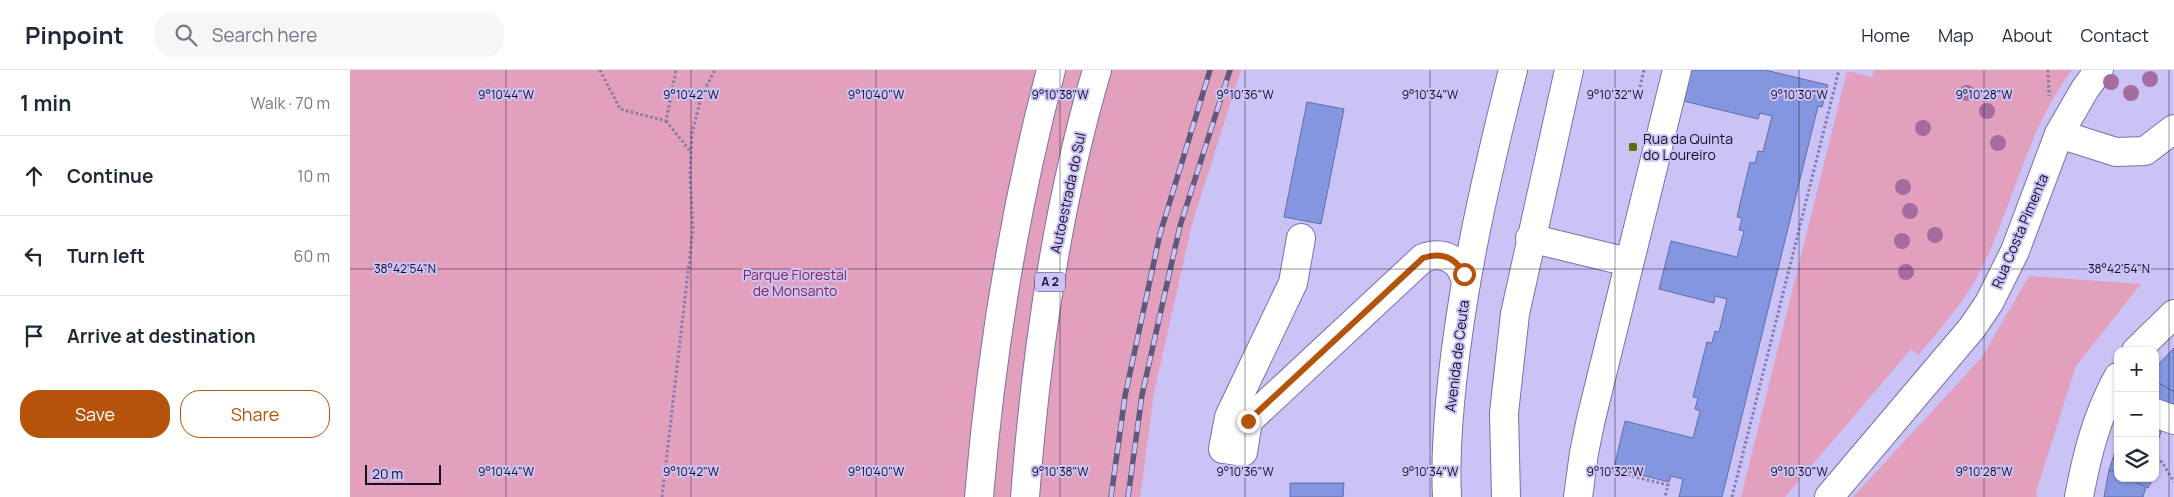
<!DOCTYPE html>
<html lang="en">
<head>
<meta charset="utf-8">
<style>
  body { margin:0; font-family:Manrope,sans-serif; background:#f6f6f7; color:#1f2937 }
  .controls { position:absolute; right:15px; bottom:15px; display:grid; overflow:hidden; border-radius:10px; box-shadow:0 1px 4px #0004 }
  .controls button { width:45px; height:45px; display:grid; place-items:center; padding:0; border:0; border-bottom:1px solid #e0e1e3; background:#fff; color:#1f2937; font:25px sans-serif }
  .scale { position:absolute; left:15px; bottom:12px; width:76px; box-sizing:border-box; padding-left:5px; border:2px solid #150f26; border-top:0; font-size:14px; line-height:18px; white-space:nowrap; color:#150f26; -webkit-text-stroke:4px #cbc2f6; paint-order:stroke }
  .stop { position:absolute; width:15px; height:15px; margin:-11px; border:4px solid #b45309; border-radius:50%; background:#fff }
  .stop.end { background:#b45309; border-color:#fff; box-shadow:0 1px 5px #0008 }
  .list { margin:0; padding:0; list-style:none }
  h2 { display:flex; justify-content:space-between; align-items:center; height:65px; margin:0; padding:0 20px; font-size:21px }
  h2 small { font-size:16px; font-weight:400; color:#747a83 }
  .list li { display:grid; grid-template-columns:32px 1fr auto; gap:15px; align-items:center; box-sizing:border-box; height:80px; padding:0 20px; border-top:1px solid #e0e1e3 }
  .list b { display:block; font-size:19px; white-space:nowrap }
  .list em { font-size:16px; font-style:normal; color:#747a83 }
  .actions { display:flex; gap:10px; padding:15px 20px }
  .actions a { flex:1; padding:11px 0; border:1px solid #b45309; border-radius:20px; text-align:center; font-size:18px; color:#b45309 }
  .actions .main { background:#b45309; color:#fff }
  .icon { flex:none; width:28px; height:28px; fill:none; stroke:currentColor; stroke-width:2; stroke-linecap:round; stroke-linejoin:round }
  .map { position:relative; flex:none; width:1824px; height:427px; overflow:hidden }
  header { display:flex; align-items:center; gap:30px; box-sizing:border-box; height:70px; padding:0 25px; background:#fff; border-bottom:1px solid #e0e1e3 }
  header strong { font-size:24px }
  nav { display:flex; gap:28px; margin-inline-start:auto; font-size:18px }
  .search { width:350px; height:45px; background:#f6f6f7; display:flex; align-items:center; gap:12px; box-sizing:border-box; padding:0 18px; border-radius:20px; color:#747a83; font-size:19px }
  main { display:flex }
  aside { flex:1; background:#fff }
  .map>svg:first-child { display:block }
</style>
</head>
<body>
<header>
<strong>Pinpoint</strong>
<div class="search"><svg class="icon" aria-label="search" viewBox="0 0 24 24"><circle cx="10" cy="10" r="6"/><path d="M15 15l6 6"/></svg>Search here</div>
<nav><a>Home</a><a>Map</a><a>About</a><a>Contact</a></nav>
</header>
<main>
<aside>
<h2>1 min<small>Walk · 70 m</small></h2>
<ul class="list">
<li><svg class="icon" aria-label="ahead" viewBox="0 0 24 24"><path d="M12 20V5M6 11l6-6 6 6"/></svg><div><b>Continue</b></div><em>10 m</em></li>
<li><svg class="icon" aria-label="left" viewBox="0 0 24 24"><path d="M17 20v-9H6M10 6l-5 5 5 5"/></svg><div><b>Turn left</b></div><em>60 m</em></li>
<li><svg class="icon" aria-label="arrive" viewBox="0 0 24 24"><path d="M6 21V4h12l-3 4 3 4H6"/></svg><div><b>Arrive at destination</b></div></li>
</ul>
<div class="actions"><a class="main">Save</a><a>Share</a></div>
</aside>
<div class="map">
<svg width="1824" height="427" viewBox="0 0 1824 427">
  <rect width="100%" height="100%" fill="#cbc2f6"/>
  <!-- green -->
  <g fill="#e3a0bc">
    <path d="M0,0H891L842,154L804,323L790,427H0Z"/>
    <path d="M1524,0H1722C1678,58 1664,131 1633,196C1617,229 1592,257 1568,285L1561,279L1435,427H1391L1497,1L1522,7Z"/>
    <path d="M1679,206L1791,214L1726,296L1686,422L1687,427H1503L1632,287Z"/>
  </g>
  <!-- building -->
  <g fill="#8396df" stroke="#606fa8">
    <path d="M1328,0H1415L1478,15L1472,37L1468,36L1372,427H1329L1333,409L1321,406L1319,412L1264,398L1275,351L1343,368L1350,341L1345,339L1348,328L1343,327L1357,272L1362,273L1365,261L1369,262L1377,229L1365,226L1364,233L1309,219L1321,171L1387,187L1394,161L1389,160L1392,148L1387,147L1400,92L1405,93L1408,81L1413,82L1422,46L1410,43L1408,49L1321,28Z"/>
    <path d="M957,32L994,39L971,154L934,147Z"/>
    <path d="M1824,278V322L1805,311V298Z"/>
    <path d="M1805,311L1824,322V338L1805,331Z"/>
    <path d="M1805,351L1814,354L1805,378Z"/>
    <path d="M1766,379L1768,380V404L1759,400Z"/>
    <path d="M1759,400L1768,404V408H1777L1796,417L1793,427H1754Z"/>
    <path d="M1777,408H1803L1798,418Z"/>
    <path d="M940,413H994L993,427H940Z"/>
  </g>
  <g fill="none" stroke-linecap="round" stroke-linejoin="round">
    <!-- minor casing -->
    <g stroke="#7b70ab" stroke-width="30">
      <g id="minor">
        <path d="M1709,64L1766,82L1795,81L1824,59"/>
        <path d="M951,168L943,213L879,347L873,379L893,382L898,351L1073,188C1095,180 1112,191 1116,213"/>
        <path d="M1180,168L1278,192"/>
        <path d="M1786,281L1824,244"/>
        <path d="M1805,343L1824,350"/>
        <path d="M1228,427L1234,383L1241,349L1327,0"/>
        <path d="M1479,427L1622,258L1639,233L1665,181L1709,64L1735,19L1749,0"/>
        <path d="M1729,427C1737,384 1747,345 1768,307"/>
      </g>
    </g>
    <!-- highway casing -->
    <g stroke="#7b70ab" stroke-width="30">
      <g id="highway">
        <path d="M629,427C641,283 664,140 701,0"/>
        <path d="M675,427C686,283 706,138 747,0"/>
        <path d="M1097,427C1095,389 1098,351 1102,313C1113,207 1137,103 1163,0"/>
        <path d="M1156,427L1154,343L1165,244L1219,0"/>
      </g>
    </g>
    <!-- path -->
    <g stroke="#857da6" stroke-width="3" stroke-dasharray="2.5 2.5" stroke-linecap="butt">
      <path d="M250,0L270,39L316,51L326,0"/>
      <path d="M1294,0L1289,21L1294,22"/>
      <path d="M1698,0L1699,26"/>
      <path d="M316,51L341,82"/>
      <path d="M1805,390L1812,392L1824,412"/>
      <path d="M1258,400L1318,415L1315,427"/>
      <path d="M312,427L343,159L340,105L342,63L352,24L365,0"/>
      <path d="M1382,427L1489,0"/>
    </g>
    <!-- minor -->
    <use href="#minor" stroke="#fff" stroke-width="28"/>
    <!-- highway -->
    <use href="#highway" stroke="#fff" stroke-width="28"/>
    <!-- rail casing -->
    <g stroke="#60597c" stroke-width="5.5">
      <g id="rail">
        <path d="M761,427L775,326L810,164L860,0"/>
        <path d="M778,427L792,325L830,156L880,0"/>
      </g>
    </g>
    <!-- rail -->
    <use href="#rail" stroke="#cbc2f6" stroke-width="4" stroke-dasharray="11" stroke-linecap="butt"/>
  </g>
  <!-- trees -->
  <g fill="#a56c9f">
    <circle cx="1800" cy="9" r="8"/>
    <circle cx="1761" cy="12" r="8"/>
    <circle cx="1617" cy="23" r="8"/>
    <circle cx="1781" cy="23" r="8"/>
    <circle cx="1637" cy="41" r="8"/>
    <circle cx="1573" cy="58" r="8"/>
    <circle cx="1648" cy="73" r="8"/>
    <circle cx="1553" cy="117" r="8"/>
    <circle cx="1560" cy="141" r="8"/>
    <circle cx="1585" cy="165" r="8"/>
    <circle cx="1552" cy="171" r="8"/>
    <circle cx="1556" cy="202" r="8"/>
  </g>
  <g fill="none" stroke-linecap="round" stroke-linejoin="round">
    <!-- route -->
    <path stroke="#b45309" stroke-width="6" d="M898,351L1073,188C1091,182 1105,187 1114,204"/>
  </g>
  <!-- ticks -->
  <path fill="none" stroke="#150f26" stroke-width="1" stroke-opacity="0.45" d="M156,0V427M341,0V427M526,0V427M710,0V427M895,0V427M1080,0V427M1265,0V427M1449,0V427M1634,0V427M1819,0V427M0,199H1824"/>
  <!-- markers -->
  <rect fill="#656909" stroke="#cbc2f6" stroke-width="2" x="1278" y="72" width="10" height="10" rx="2.5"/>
  <g text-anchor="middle" stroke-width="4" stroke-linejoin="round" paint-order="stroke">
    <!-- shield labels -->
    <rect fill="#cbc2f6" stroke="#4c4564" stroke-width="1" x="685" y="202.5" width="30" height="19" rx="4"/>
    <g font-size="12" font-weight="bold" fill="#150f26">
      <text x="700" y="216">A 2</text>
    </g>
    <!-- poi labels -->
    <g font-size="14" fill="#150f26" stroke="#cbc2f6" text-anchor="start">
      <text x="1293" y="74">Rua da Quinta<tspan x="1293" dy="16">do Loureiro</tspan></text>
    </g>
    <!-- street labels -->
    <g font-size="14" fill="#150f26" stroke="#cbc2f6">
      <text transform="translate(718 123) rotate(-78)" y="5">Autoestrada do Sul</text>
      <text transform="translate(1670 161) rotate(-67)" y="5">Rua Costa Pimenta</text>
      <text transform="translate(1107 286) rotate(-83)" y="5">Avenida de Ceuta</text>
    </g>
    <!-- park labels -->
    <g font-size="14" fill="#862658" stroke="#cbc2f6">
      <text x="445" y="210">Parque Florestal<tspan x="445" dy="16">de Monsanto</tspan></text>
    </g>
  </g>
  <g font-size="12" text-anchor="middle" fill="#150f26" stroke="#cbc2f6" stroke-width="4" stroke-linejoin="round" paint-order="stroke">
    <text x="156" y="29">9°10'44"W</text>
    <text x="341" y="29">9°10'42"W</text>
    <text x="526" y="29">9°10'40"W</text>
    <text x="710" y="29">9°10'38"W</text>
    <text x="895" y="29">9°10'36"W</text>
    <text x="1080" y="29">9°10'34"W</text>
    <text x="1265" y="29">9°10'32"W</text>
    <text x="1449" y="29">9°10'30"W</text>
    <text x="1634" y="29">9°10'28"W</text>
    <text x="55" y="203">38°42'54"N</text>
    <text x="1769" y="203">38°42'54"N</text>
    <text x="156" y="406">9°10'44"W</text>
    <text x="341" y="406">9°10'42"W</text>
    <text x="526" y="406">9°10'40"W</text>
    <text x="710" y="406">9°10'38"W</text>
    <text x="895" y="406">9°10'36"W</text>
    <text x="1080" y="406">9°10'34"W</text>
    <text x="1265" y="406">9°10'32"W</text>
    <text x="1449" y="406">9°10'30"W</text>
    <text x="1634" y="406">9°10'28"W</text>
  </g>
</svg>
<div class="controls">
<button>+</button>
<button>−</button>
<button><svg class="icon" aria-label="layers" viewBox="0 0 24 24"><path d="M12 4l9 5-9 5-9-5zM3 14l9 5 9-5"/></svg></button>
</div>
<div class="scale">20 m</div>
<div class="stop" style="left:1114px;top:204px"></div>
<div class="stop end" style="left:898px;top:351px"></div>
</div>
</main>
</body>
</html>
